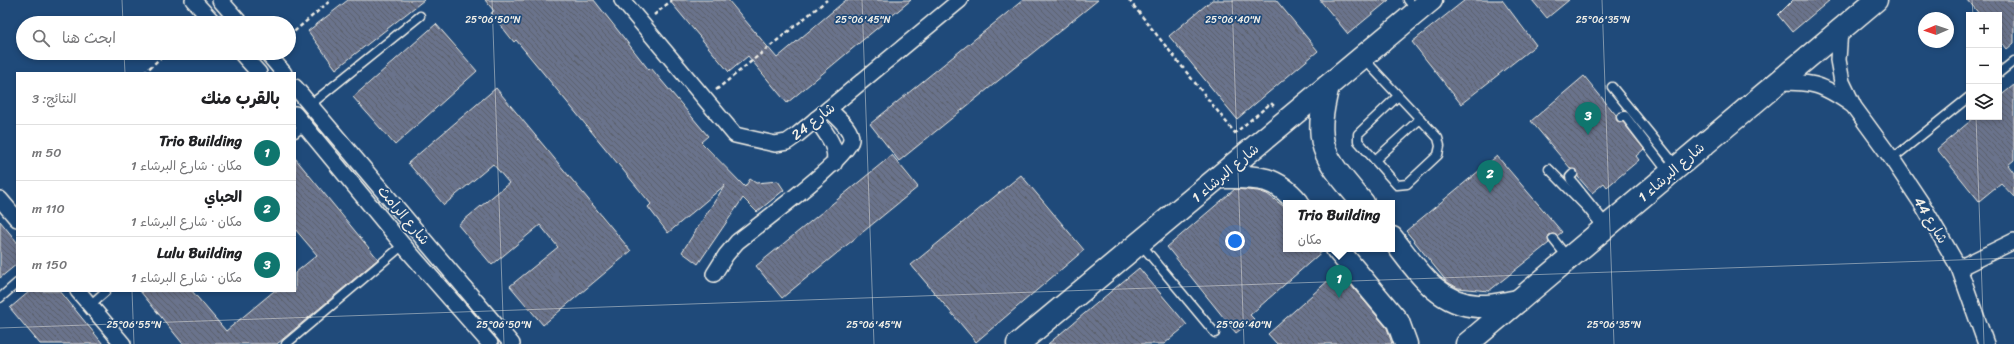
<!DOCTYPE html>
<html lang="ar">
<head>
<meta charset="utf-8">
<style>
  body { margin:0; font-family:Sriracha,"Playpen Sans Arabic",sans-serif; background:#f6f6f6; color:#202124; direction:rtl }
  .controls { position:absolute; right:12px; top:12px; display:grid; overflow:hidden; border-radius:0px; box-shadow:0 2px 6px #0003 }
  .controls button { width:36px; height:36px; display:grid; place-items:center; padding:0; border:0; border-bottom:1px solid #e0e0e0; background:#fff; color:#202124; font:20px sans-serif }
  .compass { position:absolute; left:1918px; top:12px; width:36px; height:36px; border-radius:50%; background:#fff; box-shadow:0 2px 6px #0003; rotate:268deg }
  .you { position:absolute; left:1235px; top:241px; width:14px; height:14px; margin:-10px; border:3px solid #fff; border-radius:50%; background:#1a73e8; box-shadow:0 0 0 6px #1a73e833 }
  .badge { display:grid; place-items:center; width:26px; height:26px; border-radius:50%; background:#0f766e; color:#fff; font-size:13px; font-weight:700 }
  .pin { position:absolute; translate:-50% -33px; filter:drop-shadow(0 1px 2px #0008) }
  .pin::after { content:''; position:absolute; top:21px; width:14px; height:12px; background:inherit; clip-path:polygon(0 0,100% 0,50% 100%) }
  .popup { position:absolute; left:1283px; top:200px; width:112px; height:52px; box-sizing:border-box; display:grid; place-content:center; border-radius:0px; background:#fff; filter:drop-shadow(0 1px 3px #0005); font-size:13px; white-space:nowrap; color:#757577 }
  .popup b { font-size:15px; color:#202124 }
  .popup::after { content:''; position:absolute; left:50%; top:100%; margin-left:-8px; border:8px solid transparent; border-top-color:#fff }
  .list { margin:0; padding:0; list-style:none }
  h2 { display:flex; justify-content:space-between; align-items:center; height:52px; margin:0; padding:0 16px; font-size:17px }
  h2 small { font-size:13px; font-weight:400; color:#757577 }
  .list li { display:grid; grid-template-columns:26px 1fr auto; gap:12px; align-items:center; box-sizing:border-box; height:56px; padding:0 16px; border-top:1px solid #e0e0e0 }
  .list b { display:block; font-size:15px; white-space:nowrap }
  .list p { margin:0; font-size:13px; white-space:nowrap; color:#757577 }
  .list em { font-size:13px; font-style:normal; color:#757577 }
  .icon { flex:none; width:22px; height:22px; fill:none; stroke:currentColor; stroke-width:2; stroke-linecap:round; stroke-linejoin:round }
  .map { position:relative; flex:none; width:2014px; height:344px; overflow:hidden; direction:ltr }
  .search { position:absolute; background:#fff; box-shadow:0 2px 6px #0003; left:16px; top:16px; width:280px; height:44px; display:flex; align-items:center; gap:10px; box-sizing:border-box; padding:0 14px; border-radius:22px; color:#757577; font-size:15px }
  .panel { position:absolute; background:#fff; box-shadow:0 2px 6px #0003; left:16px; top:72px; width:280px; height:220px; border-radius:0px; direction:rtl }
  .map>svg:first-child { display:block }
</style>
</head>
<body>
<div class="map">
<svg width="2014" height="344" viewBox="0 0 2014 344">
  <defs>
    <pattern id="building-back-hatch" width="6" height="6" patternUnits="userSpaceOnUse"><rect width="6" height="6" fill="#6b738c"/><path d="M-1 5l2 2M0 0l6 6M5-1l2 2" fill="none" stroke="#5a5e69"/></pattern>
  </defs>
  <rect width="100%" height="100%" fill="#1f4a7a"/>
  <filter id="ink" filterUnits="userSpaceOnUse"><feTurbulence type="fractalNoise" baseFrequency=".025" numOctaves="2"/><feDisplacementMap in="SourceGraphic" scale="8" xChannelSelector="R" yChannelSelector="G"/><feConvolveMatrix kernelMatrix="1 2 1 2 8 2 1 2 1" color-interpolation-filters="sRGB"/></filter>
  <g filter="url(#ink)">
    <!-- building -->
    <g fill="url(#building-back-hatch)" stroke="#f4f1e8">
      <path d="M348,0H424L336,69L308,31Z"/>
      <path d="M485,0H594L649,70L651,68L708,136L701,142L745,187L750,179L756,183L778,181L784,190L757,212L743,198L698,264L682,252L725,185L668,233L648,207L651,204L516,40L514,42L491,13L494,11Z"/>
      <path d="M669,0H728L777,58L846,0H911L787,103L748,56L729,72Z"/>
      <path d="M1023,0H1098L899,161L870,124Z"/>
      <path d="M1212,0H1276L1318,51L1237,119L1169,36Z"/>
      <path d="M1320,0H1389L1348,34Z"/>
      <path d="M1465,0H1502L1536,45L1461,104L1412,42Z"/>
      <path d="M1532,0H1569L1547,18Z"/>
      <path d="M1793,0H1830L1792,32L1778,15Z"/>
      <path d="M1968,0H2014V43L2007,49L1999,39V15H1980Z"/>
      <path d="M436,24L477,71L395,145L353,97Z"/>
      <path d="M1584,76L1616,115L1617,121L1623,122L1644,149L1636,156L1639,160L1607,187L1604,183L1592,193L1578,177L1577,170L1571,169L1531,121Z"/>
      <path d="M2014,85V160L2008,165L2014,173V197L2001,183L1979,201L1937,149L1975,117H1999V97Z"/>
      <path d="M496,88L631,251L543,325L510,286L558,247L540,225L492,265L458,225L509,183L493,164L444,205L408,163Z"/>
      <path d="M892,155L918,187L782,298L756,266Z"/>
      <path d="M1497,156L1562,232L1557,236L1553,234L1549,235L1548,239L1549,243L1489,291L1458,288L1447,282L1406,231Z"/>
      <path d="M295,158L378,259L277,344H183L140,291H192L226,331L274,291H295V273L317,255L295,229Z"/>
      <path d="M1021,175L1084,250L976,342L911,265Z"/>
      <path d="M1235,189L1258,191L1267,194L1286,208V249H1325L1250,315L1254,319L1236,333L1167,247Z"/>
      <path d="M0,221L17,242V264L0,278Z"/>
      <path d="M1139,268L1187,325L1164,344H1048Z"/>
      <path d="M1339,271L1387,328L1392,344H1277L1268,334Z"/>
      <path d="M30,291H60L103,344H40L10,308Z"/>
    </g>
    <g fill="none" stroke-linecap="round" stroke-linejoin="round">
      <!-- lane casing -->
      <g stroke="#f4f1e8" stroke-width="11">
        <g id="lane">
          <path d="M1408,0L1417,11"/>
          <path d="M1363,58L1438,138L1440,146L1438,155L1407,184L1397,185L1358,141V134L1398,96"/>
          <path d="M1999,73L2014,61"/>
          <path d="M1612,87L1677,167"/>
          <path d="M310,105L420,16"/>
          <path d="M1621,117L1625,116L1668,172"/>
          <path d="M295,133L305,125"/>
          <path d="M1892,159L1969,97"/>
          <path d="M1375,160L1420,119"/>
          <path d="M1549,169L1587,208L1604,229"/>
          <path d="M1573,174L1570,177L1571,180L1608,226"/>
          <path d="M1553,239L1568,258"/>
          <path d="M1140,243L1215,333"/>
          <path d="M0,298L17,283"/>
          <path d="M90,305L106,291"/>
          <path d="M286,344L403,245"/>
        </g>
      </g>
      <!-- street casing -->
      <g stroke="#f4f1e8" stroke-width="18">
        <g id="street">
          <path d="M193,0L214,23"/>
          <path d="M220,0L240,23"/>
          <path d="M622,0L735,135L775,144L787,142L797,135L960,0"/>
          <path d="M1840,29L1838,60L1842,82L1854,107L1892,159L1922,204L1959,268L1986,344"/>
          <path d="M241,53L259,73"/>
          <path d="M267,53L284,73"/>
          <path d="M1778,82C1814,82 1822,84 1852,105"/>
          <path d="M295,87L512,344"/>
          <path d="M295,114L403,245L490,344"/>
          <path d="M816,119C826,134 838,146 834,164"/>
          <path d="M0,199L17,219"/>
          <path d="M1959,268L2014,241"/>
          <path d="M714,274L726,255L737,242C756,227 849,158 851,140C852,128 836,117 829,109"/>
          <path d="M78,291L123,344"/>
        </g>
      </g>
      <!-- secondary casing -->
      <g stroke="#f4f1e8" stroke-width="25">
        <g id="secondary">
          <path d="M1328,86C1312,147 1325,158 1363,203"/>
          <path d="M1220,177C1255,177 1274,174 1298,203"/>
          <path d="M1392,238C1416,268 1436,304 1478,306C1491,307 1505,303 1518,301"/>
          <path d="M1337,249L1398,322L1406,344"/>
          <path d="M1018,344L1431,0"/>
          <path d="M1467,344L1876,0"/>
        </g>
      </g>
      <!-- path -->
      <g stroke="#f4f1e8" stroke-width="2.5" stroke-dasharray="4 3" stroke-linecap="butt">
        <path d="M1129,0L1235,133L1271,103L1274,106"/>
        <path d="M654,15L672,0"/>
        <path d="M289,36L331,0"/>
        <path d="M144,73L166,53"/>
        <path d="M716,90L827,0"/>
      </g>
      <!-- lane -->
      <use href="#lane" stroke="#1f4a7a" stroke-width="8"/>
      <!-- street -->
      <use href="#street" stroke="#1f4a7a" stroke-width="15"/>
      <!-- secondary -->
      <use href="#secondary" stroke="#1f4a7a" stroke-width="22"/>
    </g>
  </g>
  <!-- ticks -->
  <path fill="none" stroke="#f4f1e8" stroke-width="1" stroke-opacity="0.45" d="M122,0L123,23M492,0L504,344M862,0L874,344M1232,0L1244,344M1602,0L1614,344M1972,0L1973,15M124,53L125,73M1976,117L1984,344M132,291L134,344M0,328L2014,258"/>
  <g text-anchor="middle" stroke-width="3.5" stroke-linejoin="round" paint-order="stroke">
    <!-- street labels -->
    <g font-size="14" fill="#f4f1e8" stroke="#1f4a7a">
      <text transform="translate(813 121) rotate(-38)" y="5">شارع 24</text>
      <text transform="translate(1671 172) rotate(-41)" y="5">شارع البرشاء 1</text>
      <text transform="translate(1225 173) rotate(-40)" y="5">شارع البرشاء 1</text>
      <text transform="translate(404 215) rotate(50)" y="5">شارع الرامث</text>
      <text transform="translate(1931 220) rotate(59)" y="5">شارع 44</text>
    </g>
  </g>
  <g font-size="10" text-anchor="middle" fill="#f4f1e8" stroke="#1f4a7a" stroke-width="3.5" stroke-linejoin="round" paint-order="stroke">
    <text x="493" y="23">25°06'50"N</text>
    <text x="863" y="23">25°06'45"N</text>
    <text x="1233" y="23">25°06'40"N</text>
    <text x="1603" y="23">25°06'35"N</text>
    <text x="134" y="328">25°06'55"N</text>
    <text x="504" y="328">25°06'50"N</text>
    <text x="874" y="328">25°06'45"N</text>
    <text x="1244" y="328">25°06'40"N</text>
    <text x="1614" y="328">25°06'35"N</text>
  </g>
</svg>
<div class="controls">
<button>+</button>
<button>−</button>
<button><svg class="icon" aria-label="layers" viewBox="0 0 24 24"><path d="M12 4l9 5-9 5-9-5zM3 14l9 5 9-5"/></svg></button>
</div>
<svg class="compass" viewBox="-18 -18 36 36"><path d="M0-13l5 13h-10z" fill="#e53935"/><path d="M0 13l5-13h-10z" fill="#757577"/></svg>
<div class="you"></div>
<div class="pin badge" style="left:1339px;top:298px">1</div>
<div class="popup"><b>Trio Building</b>مكان</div>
<div class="pin badge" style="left:1490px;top:193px">2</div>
<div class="pin badge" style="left:1588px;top:135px">3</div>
<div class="search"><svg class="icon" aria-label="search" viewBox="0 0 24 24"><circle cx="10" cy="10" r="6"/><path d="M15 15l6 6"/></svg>ابحث هنا</div>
<section class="panel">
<h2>بالقرب منك<small>النتائج: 3</small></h2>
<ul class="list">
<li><span class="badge">1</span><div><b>Trio Building</b><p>مكان · شارع البرشاء 1</p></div><em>50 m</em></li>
<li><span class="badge">2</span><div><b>الحباي</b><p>مكان · شارع البرشاء 1</p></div><em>110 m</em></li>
<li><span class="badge">3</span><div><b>Lulu Building</b><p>مكان · شارع البرشاء 1</p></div><em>150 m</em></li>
</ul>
</section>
</div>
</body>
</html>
